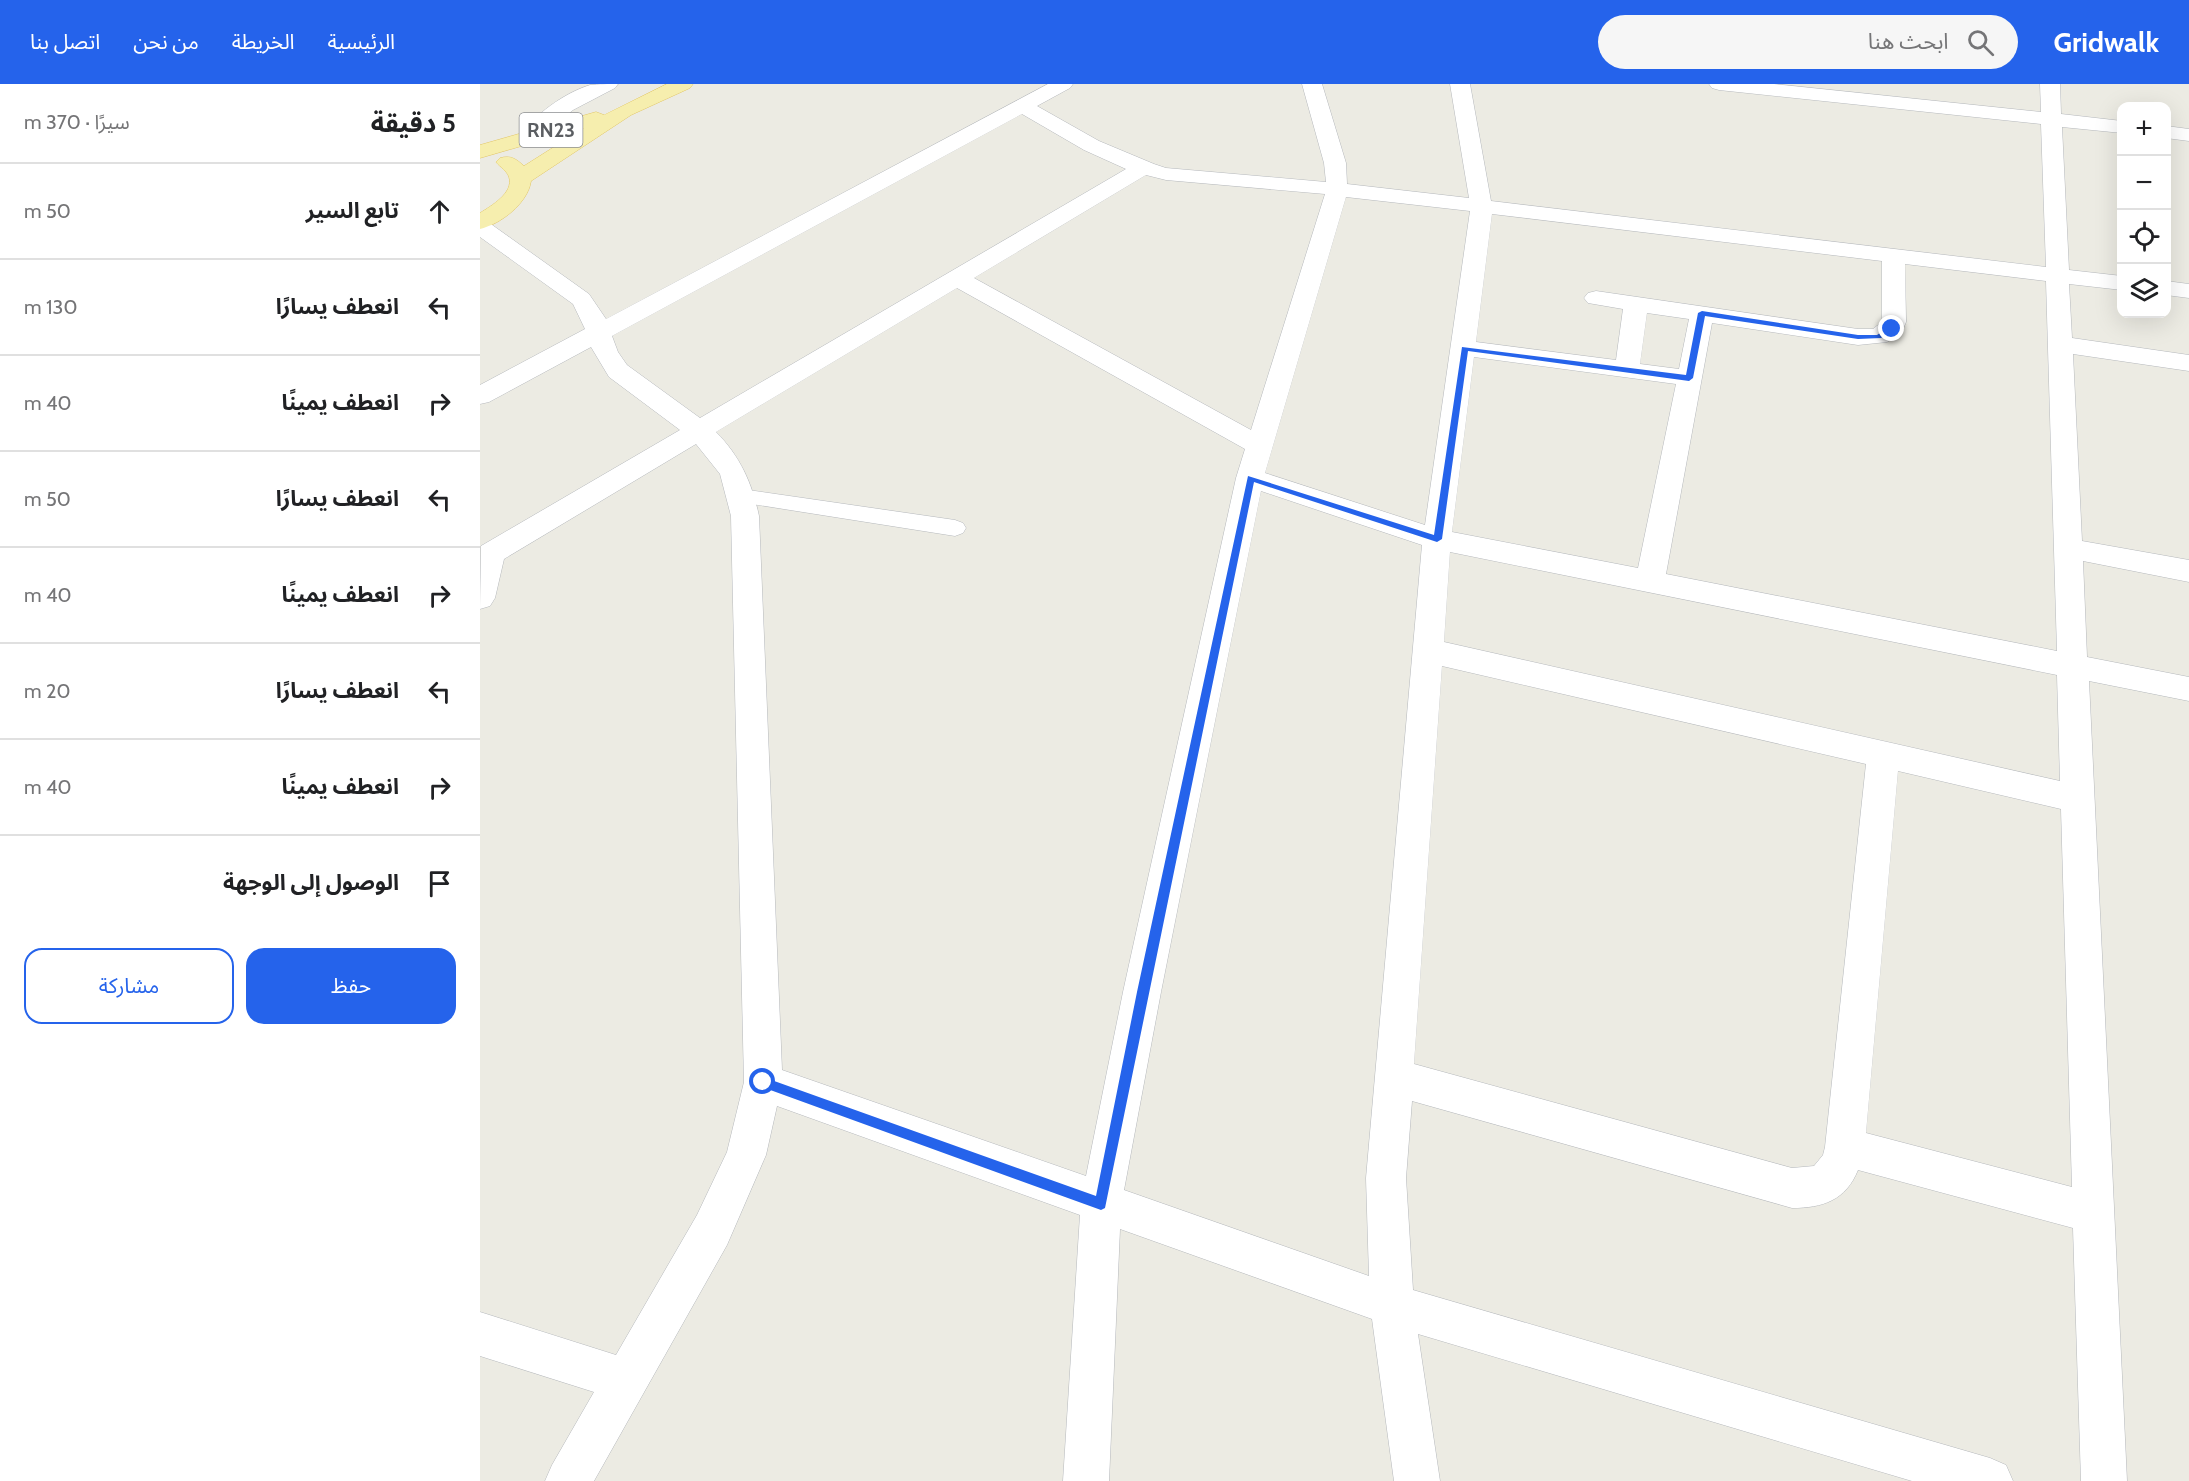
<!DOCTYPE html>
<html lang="ar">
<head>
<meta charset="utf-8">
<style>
  body { margin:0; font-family:Cabin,"Noto Sans Arabic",sans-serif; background:#f6f6f6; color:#202124; direction:rtl }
  .controls { position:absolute; right:18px; top:18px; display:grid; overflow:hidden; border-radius:12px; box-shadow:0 6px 24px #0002 }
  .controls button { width:54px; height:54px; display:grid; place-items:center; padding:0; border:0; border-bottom:2px solid #e0e0e0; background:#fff; color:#202124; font:30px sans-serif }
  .stop { position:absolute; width:18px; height:18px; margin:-14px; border:4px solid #2563eb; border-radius:50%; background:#fff }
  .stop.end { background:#2563eb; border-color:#fff; box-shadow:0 2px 6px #0008 }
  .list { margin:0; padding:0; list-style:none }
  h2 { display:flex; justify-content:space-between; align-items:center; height:78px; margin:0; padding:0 24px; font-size:26px }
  h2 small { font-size:20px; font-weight:400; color:#757577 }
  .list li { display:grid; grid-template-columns:39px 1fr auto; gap:18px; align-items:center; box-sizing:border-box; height:96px; padding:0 24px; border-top:2px solid #e0e0e0 }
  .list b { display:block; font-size:22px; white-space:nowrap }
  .list em { font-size:20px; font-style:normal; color:#757577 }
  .actions { display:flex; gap:12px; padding:18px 24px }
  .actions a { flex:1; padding:14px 0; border:2px solid #2563eb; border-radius:18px; text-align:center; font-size:21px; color:#2563eb }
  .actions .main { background:#2563eb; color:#fff }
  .icon { flex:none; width:33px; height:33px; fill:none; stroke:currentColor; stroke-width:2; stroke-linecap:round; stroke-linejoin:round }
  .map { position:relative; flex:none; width:1709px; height:1397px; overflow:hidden; direction:ltr }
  header { display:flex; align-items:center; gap:36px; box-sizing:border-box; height:84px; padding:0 30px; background:#2563eb; color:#fff }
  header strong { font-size:28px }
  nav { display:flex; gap:33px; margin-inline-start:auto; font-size:21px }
  .search { width:420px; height:54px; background:#f6f6f6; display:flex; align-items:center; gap:15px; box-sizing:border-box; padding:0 21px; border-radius:33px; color:#757577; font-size:22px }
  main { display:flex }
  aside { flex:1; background:#fff }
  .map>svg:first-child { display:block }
</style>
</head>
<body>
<header>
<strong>Gridwalk</strong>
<div class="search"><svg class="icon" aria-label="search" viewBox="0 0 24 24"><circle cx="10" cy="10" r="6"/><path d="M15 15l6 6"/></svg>ابحث هنا</div>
<nav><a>الرئيسية</a><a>الخريطة</a><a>من نحن</a><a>اتصل بنا</a></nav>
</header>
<main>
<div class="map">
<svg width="1709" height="1397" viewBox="0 0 1709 1397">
  <rect width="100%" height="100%" fill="#ecebe3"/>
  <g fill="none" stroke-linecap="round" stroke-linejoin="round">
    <!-- service casing -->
    <g stroke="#b5b8bc" stroke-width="1">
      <path id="service" d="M261,405L475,436L483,439L486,444L483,449L475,452L253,417L250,412L253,407Z"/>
    </g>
    <!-- minor casing -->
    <g stroke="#b5b8bc" stroke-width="1">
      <g id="minor">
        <path d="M138,0L135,4L93,26L56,57L49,59L42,57L39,53C54,31 84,9 110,1C118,0 129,0 138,0Z"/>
        <path d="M568,0H593L590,4L557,22L619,57L674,80L686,84L846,98L844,79L822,0H842L866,79L867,100L989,114L970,0H990L1011,117L1566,183L1561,40L1239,6L1232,4L1229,0H1294L1561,28L1560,0H1580L1581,30L1642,37V49L1582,43L1589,186L1642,192V206L1589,200L1592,254L1709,271V287L1593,270L1602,457L1709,476V498L1603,477L1607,573L1709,593V617L1609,597L1647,1397H1601L1593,1144L1378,1086C1366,1116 1343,1124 1312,1124L932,1017L926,1094L933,1206L1510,1374L1526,1381L1533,1397H1432L938,1250L960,1397H914L892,1235L640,1145L629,1397H583L600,1131L297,1022L286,1071L247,1161L114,1397H65L72,1381L114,1308L0,1272V1228L136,1271L217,1131L247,1068L264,998L251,432L240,390L216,360L24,475L15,514L10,522L0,525L1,462L200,346L129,293L111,263L9,318L0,320V301L105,245L93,220L0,153V136L8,138L109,210L126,235ZM542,30L604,66L646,85L220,334L147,281L138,268L132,252ZM666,91L686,96L845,110L771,346L494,194ZM866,113L990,127L945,441L785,389ZM1012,130L1402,177V238L1393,245H1378L1116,207L1108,209L1104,214L1108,219L1143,225L1136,276L996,258ZM1425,180L1566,197L1577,567L1186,490L1232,239L1378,261L1407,258L1421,250L1426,238ZM477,204L765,365L756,394L643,908L606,1092L302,986L279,432C272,399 260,372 236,348ZM1167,229L1209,235L1199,285L1160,280ZM994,273L1196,300L1158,484L972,448ZM781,407L942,461L886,1094L889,1192L644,1106L681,908ZM970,468L1577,591L1580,697L964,558ZM962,582L1386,680L1345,1063L1343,1071L1334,1082L1312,1084L934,980ZM1418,687L1581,725L1592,1103L1386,1049Z"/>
        <path d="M1686,42L1709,45V57L1686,54Z"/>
        <path d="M1686,197L1709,200V214L1686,211Z"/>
      </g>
    </g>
    <!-- primary casing -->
    <g stroke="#e2c666" stroke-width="1">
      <path id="primary" d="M187,0H213L210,4L151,31L51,97C48,119 21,140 0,145V129C11,122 34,109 29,93C27,87 20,83 16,78L20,74C31,71 36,75 44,82L104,44L0,74V61L116,28L124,31Z"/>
    </g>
    <!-- service -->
    <use href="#service" fill="#fff" fill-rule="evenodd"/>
    <!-- minor -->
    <use href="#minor" fill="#fff" fill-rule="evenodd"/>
    <!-- primary -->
    <use href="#primary" fill="#f6eeae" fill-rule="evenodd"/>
  </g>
  <!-- route -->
  <path fill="#2563eb" d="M1222,227L1378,251H1397L1409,243L1416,245L1401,254L1378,255L1225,232L1213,294L1209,297L988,267L962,455L957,458L774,398L625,1124L621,1126L279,1002V994L283,993L616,1112L657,908L768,392L954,451L982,263L1206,291L1218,229Z"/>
  <g text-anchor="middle" stroke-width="4.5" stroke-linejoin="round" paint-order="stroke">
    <!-- shield labels -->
    <rect fill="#fff" stroke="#8c8e91" stroke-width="1.5" x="39.5" y="29" width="63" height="34" rx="4.5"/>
    <g font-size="20" font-weight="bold" fill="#5b5e62">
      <text x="71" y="53">RN23</text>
    </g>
  </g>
</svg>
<div class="controls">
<button>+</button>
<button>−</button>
<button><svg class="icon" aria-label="locate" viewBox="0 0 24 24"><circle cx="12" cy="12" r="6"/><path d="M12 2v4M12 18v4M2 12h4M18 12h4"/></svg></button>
<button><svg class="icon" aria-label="layers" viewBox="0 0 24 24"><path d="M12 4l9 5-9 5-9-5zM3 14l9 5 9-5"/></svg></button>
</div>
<div class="stop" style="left:283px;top:998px"></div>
<div class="stop end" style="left:1412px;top:245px"></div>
</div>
<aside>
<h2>5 دقيقة<small>سيرًا · 370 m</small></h2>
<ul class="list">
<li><svg class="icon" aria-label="ahead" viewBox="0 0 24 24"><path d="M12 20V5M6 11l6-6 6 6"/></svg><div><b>تابع السير</b></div><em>50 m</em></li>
<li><svg class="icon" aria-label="left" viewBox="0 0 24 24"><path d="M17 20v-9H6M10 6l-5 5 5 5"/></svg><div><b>انعطف يسارًا</b></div><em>130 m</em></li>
<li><svg class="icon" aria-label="right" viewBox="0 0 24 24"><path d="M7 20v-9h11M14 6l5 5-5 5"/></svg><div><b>انعطف يمينًا</b></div><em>40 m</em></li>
<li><svg class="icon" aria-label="left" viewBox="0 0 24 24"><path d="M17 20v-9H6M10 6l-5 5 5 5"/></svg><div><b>انعطف يسارًا</b></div><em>50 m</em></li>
<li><svg class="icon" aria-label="right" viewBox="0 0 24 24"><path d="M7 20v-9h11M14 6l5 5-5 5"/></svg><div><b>انعطف يمينًا</b></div><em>40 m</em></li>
<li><svg class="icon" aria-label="left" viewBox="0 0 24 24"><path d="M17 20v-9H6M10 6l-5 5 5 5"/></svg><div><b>انعطف يسارًا</b></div><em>20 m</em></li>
<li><svg class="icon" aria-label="right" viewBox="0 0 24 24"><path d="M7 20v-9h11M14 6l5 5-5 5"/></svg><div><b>انعطف يمينًا</b></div><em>40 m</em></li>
<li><svg class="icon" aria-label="arrive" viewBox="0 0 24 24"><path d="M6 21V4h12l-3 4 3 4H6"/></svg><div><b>الوصول إلى الوجهة</b></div></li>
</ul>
<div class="actions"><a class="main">حفظ</a><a>مشاركة</a></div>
</aside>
</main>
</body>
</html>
